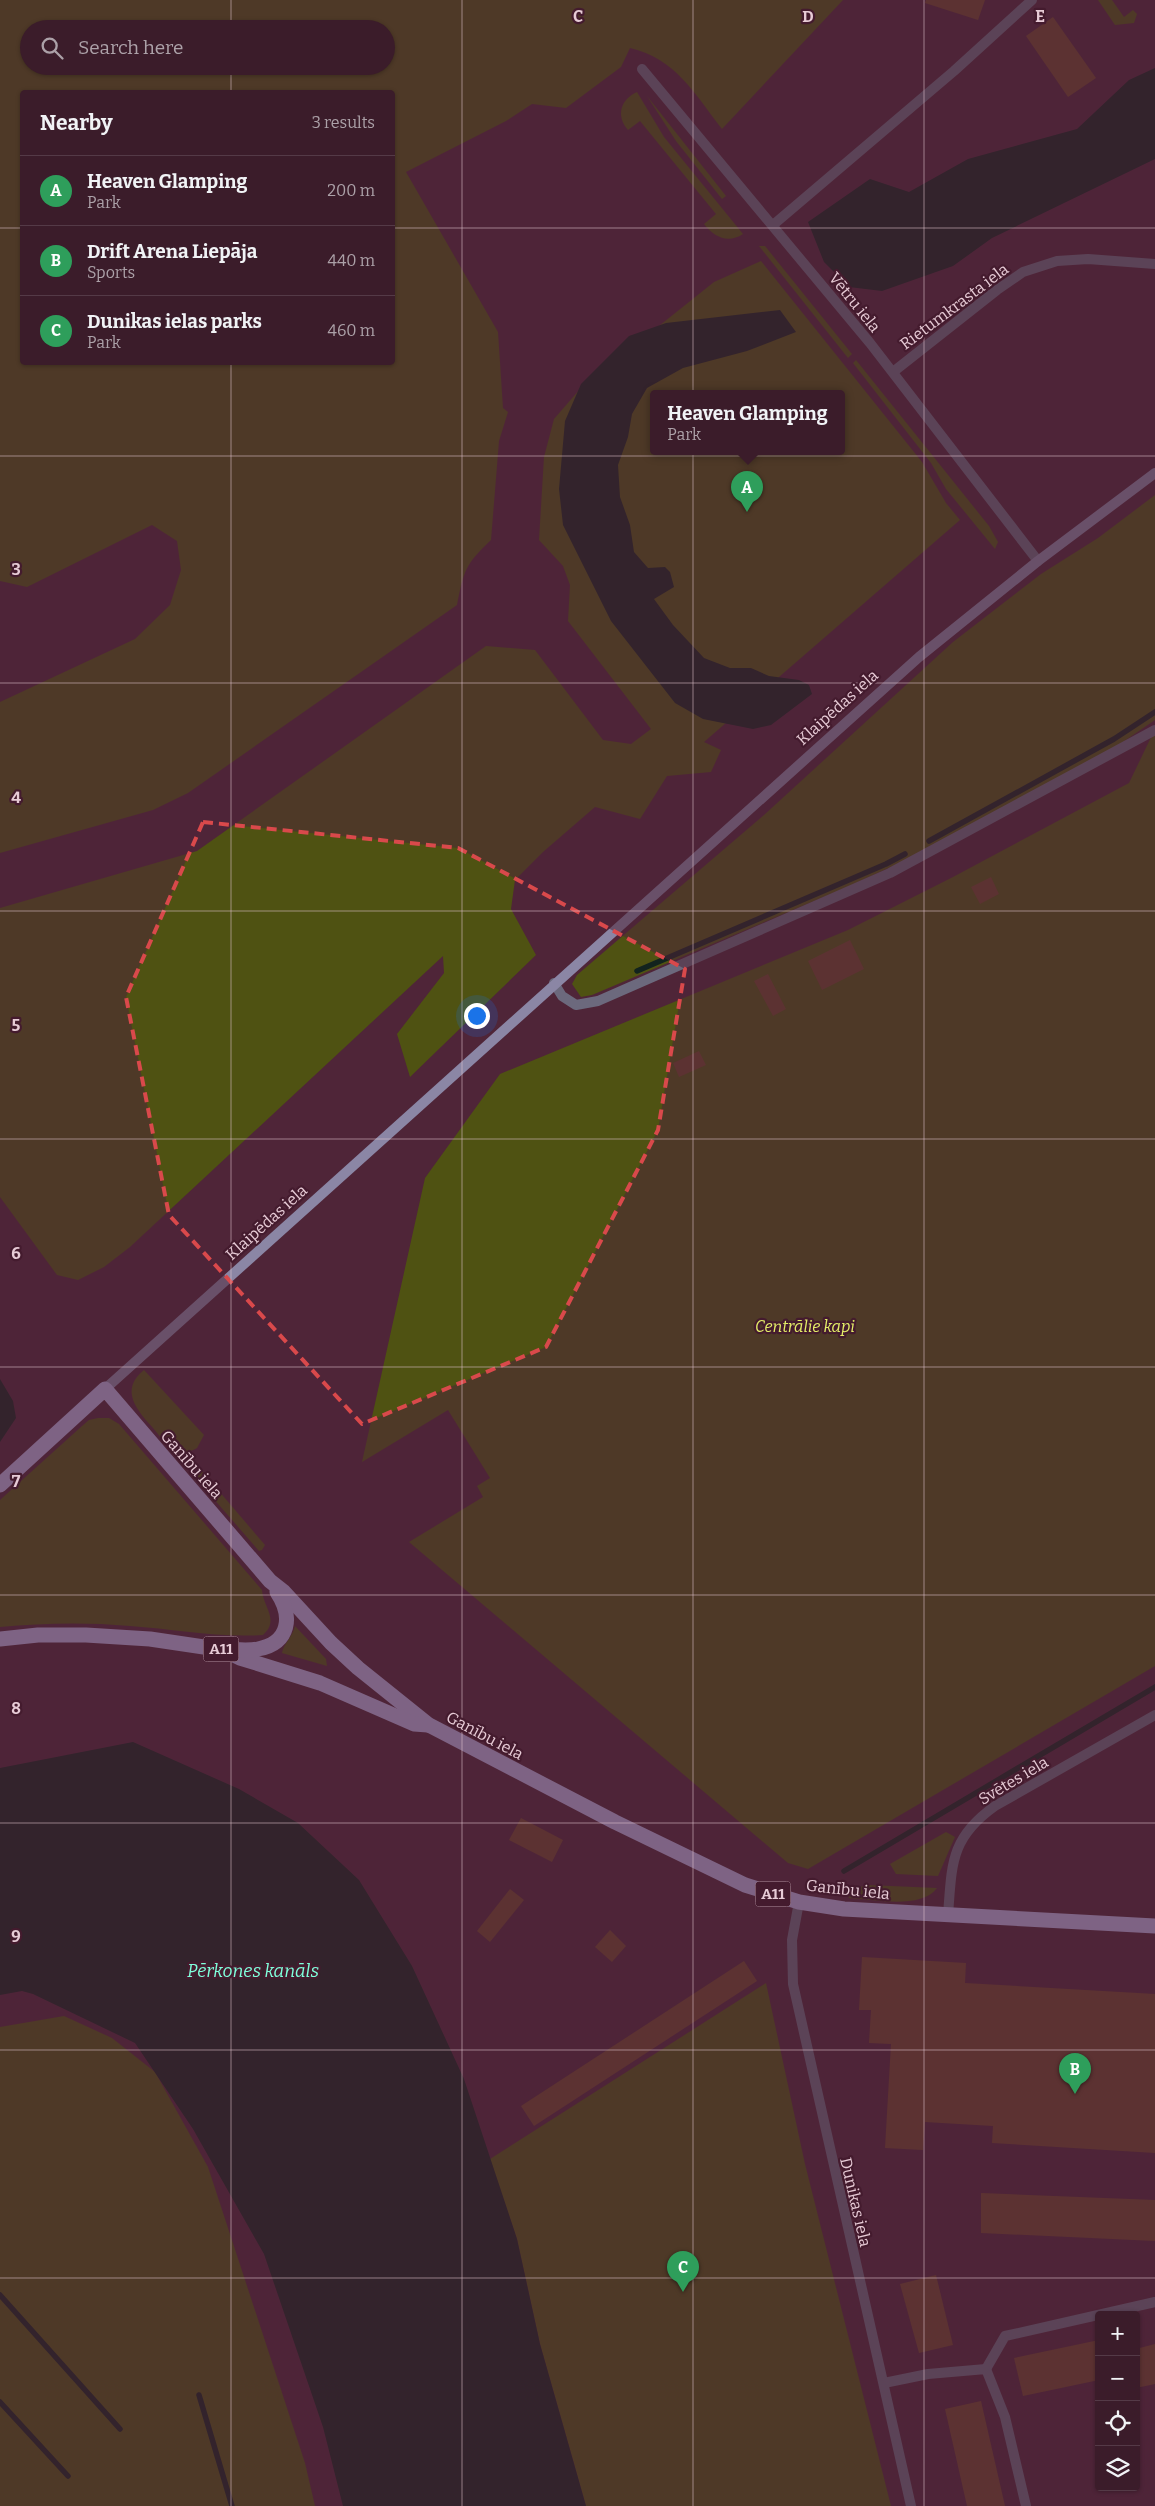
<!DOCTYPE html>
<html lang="en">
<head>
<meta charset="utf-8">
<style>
  body { margin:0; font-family:Bitter,serif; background:#462936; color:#f1f3f6 }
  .controls { position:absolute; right:15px; bottom:15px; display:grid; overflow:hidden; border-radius:5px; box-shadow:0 1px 4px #0004 }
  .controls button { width:45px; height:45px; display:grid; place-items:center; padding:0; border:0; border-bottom:1px solid #543a47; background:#3b1c2a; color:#f1f3f6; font:25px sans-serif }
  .you { position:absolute; left:476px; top:1015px; width:18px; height:18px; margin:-12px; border:4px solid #fff; border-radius:50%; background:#1a73e8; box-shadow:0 0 0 8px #1a73e833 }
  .badge { display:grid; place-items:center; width:32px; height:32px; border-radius:50%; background:#8bbbb9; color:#fff; font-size:16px; font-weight:700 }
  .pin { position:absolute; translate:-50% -41px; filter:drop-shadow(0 1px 2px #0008) }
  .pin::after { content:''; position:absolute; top:26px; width:18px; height:15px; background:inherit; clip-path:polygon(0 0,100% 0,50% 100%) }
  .popup { position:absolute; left:650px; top:390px; width:195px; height:65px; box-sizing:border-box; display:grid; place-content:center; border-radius:5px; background:#3b1c2a; filter:drop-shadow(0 1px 4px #0005); font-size:16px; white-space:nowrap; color:#aca1a8 }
  .popup b { font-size:19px; color:#f1f3f6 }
  .popup::after { content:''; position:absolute; left:50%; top:100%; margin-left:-10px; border:10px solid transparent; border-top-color:#3b1c2a }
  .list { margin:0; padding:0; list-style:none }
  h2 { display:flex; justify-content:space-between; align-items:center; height:65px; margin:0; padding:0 20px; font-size:21px }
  h2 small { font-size:16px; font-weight:400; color:#aca1a8 }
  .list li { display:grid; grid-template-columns:32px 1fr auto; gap:15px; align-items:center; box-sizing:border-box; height:70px; padding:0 20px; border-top:1px solid #543a47 }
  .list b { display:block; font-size:19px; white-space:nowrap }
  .list p { margin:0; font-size:16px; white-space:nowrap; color:#aca1a8 }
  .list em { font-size:16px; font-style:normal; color:#aca1a8 }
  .icon { flex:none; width:28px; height:28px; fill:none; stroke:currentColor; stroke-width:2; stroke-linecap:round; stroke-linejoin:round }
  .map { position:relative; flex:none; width:1155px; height:2506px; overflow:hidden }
  .search { position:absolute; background:#3b1c2a; box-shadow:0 1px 4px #0004; left:20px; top:20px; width:375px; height:55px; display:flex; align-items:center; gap:12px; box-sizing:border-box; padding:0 18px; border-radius:28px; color:#aca1a8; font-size:19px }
  .panel { position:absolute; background:#3b1c2a; box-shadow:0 1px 4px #0004; left:20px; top:90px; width:375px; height:275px; border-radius:5px }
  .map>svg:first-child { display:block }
</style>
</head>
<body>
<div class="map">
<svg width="1155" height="2506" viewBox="0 0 1155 2506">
  <rect width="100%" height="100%" fill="#4f2538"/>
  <!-- green -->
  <g fill="#4f5212" fill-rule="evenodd">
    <path d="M0,0H843L722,129C695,94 675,58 630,48L621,67L566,108L532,104L506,121L406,172L498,332L503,408L508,412L499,441L491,540C465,565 464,570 457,605L188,793L153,810L0,853V702L135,639L170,605L181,570L177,541L152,525L27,587L0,581ZM29,29H386V66H29ZM22,92H392V362H22Z"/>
    <path d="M1098,0H1112L1124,17L1133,10L1137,14L1134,23L1115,25Z"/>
    <path d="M637,92L664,137L743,234C728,244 714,237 704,224L716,214L640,121L628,130C616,116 620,100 637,92Z"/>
    <path d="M647,96L726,196L722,199L676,141Z"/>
    <path d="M759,246H765L852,354L848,358Z"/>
    <path d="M761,261L922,462L946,503L960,520L704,742L721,750L711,772L667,776L640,819L595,807L543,852L515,880L511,909L536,955L410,1077L397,1034L444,973L443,956L130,1247L104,1267L78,1280L57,1275L0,1197V908L197,851L486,646L535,650L603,740L631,744L651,729L568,621L570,585L563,566L539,540L544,457L554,419L580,389L714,282ZM653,393H841V451H653Z"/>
    <path d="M856,360L989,526L998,542L995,549L946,489L931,463L853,363Z"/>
    <path d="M1155,495V720L1117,746L917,855L845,888L592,995L581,997L572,984L577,975L764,815L953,642L1041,574L1098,538Z"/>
    <path d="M1155,729V1666L808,1869L788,1863L409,1542L483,1497L477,1486L490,1478L448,1410L362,1462L425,1178L500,1074L848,930L953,877L1129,783Z"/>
    <path d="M144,1370L204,1435L197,1448C192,1451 185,1453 179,1452C167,1448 161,1437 153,1428C137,1410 119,1390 144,1370Z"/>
    <path d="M98,1418H109L119,1424L262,1590C263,1607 280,1620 263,1635C219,1638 174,1629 130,1626C86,1622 43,1623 0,1627V1500L82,1426L89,1420Z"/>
    <path d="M196,1469H200L265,1545L262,1550L259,1551L193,1475Z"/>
    <path d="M295,1626L326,1659L327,1666L282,1653C283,1645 293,1636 295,1626Z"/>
    <path d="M946,1832L955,1837L938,1876L896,1874L890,1864Z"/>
    <path d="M868,1885L937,1888C921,1910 873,1899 848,1898L860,1887Z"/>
    <path d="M766,1983L805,2164L891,2506H586L540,2344L517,2239L490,2159Z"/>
    <path d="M64,2016L112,2038L155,2072L208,2167L305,2463L315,2506H0V2027Z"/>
  </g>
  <!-- water -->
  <g fill="#12231e">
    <path d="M1155,68V159L992,238L953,266L882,291L849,287L824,262L808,222L870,179L909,192L968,159L1077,129L1129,80Z"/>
    <path d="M780,310L796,332L747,351L683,368L647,388L632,414L628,437L618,465L620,497L630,525L634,552L648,568L665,567L670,572L674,587L654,599L673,625L704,658L730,668H751L769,676L799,680L809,685L812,694L771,725L753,729L703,719L675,703L611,621L563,525L559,489L565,421L581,384L629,336L666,323Z"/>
    <path d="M0,1379L13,1401L16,1418L0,1442Z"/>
    <path d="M133,1742L239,1789L298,1823L359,1880L412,1966L464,2079L517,2239L540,2344L586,2506H343L323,2427L264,2254L193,2129L135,2043L33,1994L22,1991L0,1995V1768Z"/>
  </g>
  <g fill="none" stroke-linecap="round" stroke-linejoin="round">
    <!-- stream -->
    <g stroke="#12231e" stroke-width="5.5">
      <path d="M929,841L1114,739L1155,712"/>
      <path d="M637,971L886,864L905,854"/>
      <path d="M844,1871L1155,1687"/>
      <path d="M0,2295L120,2429"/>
      <path d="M199,2395L232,2506"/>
      <path d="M0,2402L68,2476"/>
    </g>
  </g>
  <!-- building -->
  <g fill="#6d442a">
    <path d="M926,0H985L978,20L925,3Z"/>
    <path d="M1053,17L1096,78L1068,97L1026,36Z"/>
    <path d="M991,877L999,894L980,904L971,887Z"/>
    <path d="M850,940L864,969L822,990L808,961Z"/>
    <path d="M768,974L786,1009L773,1016L754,981Z"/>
    <path d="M699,1051L706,1065L679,1077L673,1063Z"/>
    <path d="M521,1818L563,1840L552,1862L509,1840Z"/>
    <path d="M510,1889L524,1900L490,1942L477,1931Z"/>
    <path d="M610,1930L626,1946L612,1962L595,1947Z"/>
    <path d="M862,1957L966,1963L965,1983L1155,1994V2153L992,2143L993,2126L925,2122L923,2150L885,2148L891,2044L869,2043L871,2010H859Z"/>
    <path d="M744,1961L757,1981L534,2126L521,2106Z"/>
    <path d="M981,2193L1155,2200V2241L981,2233Z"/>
    <path d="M936,2275L953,2345L919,2353L900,2284Z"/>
    <path d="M1099,2340V2380L1023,2396L1014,2358Z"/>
    <path d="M1155,2344V2384L1136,2388V2349Z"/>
    <path d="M981,2401L1005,2506H967L945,2409Z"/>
  </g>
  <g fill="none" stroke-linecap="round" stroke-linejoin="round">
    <!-- street -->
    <g stroke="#6c697d" stroke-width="10">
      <path d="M642,69L870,343L1038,561"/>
      <path d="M773,225L954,71L1032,0"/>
      <path d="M893,372L997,290L1023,272L1057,261L1088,259L1155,264"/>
      <path d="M554,983L562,996L576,1005L598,1001L890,873L1155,730"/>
      <path d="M799,1902L792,1940L793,1984L911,2506"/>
      <path d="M948,1915C952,1864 950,1838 995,1806L1155,1715"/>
      <path d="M986,2369L1005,2336L1155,2302"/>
      <path d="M884,2383L928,2374L986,2369L1005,2417L1026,2506"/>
    </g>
    <!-- secondary -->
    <path stroke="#8b86a5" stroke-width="10" d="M105,1389L919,657L1038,561L1155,473"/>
    <!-- highway -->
    <g stroke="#b8b0e0" stroke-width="15">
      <path d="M0,1485L105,1389L270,1581L284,1592L331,1643L358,1668L429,1725L615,1822L745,1885L799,1902L844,1909L1155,1926"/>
      <path d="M0,1639L38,1635H86L150,1639L224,1650L240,1658L320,1683L414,1724L428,1725"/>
      <path d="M227,1650C237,1649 248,1651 258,1649C290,1643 293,1616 277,1592"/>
    </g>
  </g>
  <!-- marked area -->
  <path d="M0 0H1155V2506H0ZM203,822L458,848L685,969L658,1130L546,1347L362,1424L169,1215L126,997Z" fill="#4f2538" fill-opacity=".55" fill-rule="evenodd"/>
  <path fill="none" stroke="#d9494b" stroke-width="4" stroke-dasharray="10 6" stroke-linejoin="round" d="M203,822L458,848L685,969L658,1130L546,1347L362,1424L169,1215L126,997Z"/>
  <!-- grid -->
  <path fill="none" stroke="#e7cbd6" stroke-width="1" stroke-opacity="0.55" d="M231,0V29M462,0V2506M693,0V2506M924,0V2506M231,66V92M0,228H22M392,228H1155M231,362V2506M0,456H1155M0,683H1155M0,911H1155M0,1139H1155M0,1367H1155M0,1595H1155M0,1823H1155M0,2050H1155M0,2278H1155"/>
  <g text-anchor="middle" stroke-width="4.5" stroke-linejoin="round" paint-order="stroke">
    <!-- shield labels -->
    <g fill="#441b2e" stroke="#b696a4" stroke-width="1">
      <rect x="203.5" y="1636.5" width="35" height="25" rx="4"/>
      <rect x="755.5" y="1881.5" width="35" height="25" rx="4"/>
    </g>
    <g font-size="15" font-weight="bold" fill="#e7cbd6">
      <text x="221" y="1654">A11</text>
      <text x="773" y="1899">A11</text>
    </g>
    <!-- street labels -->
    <g font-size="16" fill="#e7cbd6" stroke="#441b2e">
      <text transform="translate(855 302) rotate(51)" y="6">Vētru iela</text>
      <text transform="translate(954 306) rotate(-37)" y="6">Rietumkrasta iela</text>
      <text transform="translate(837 707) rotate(-42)" y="6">Klaipēdas iela</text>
      <text transform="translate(266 1222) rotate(-42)" y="6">Klaipēdas iela</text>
      <text transform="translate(192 1464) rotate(49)" y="6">Ganību iela</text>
      <text transform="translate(485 1735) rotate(28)" y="6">Ganību iela</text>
      <text transform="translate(1013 1780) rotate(-31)" y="6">Svētes iela</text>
      <text transform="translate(848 1889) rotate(6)" y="6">Ganību iela</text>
      <text transform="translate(856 2202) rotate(77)" y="6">Dunikas iela</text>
    </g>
    <!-- park labels -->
    <g font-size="16" font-style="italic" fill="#e4ee68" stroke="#441b2e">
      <text x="805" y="1332">Centrālie kapi</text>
    </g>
    <!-- water labels -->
    <g font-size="18" font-style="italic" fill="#7fffdb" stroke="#441b2e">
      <text x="253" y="1977">Pērkones kanāls</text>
    </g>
  </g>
  <g font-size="16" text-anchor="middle" font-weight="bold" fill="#e7cbd6" stroke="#441b2e" stroke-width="4.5" stroke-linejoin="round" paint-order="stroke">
    <text x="578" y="22">C</text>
    <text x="808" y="22">D</text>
    <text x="1040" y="22">E</text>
    <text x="16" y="575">3</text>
    <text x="16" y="803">4</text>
    <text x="16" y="1031">5</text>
    <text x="16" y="1259">6</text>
    <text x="16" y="1487">7</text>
    <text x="16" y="1714">8</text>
    <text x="16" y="1942">9</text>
  </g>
</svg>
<div class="controls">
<button>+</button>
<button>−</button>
<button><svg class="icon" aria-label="locate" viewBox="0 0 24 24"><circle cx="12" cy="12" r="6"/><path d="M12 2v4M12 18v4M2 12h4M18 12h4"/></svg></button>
<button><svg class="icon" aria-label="layers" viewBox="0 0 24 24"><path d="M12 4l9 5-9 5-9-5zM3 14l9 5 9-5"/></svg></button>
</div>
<div class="you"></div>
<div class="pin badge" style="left:747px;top:512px;background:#2e9e5b">A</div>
<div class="popup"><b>Heaven Glamping</b>Park</div>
<div class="pin badge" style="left:1075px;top:2094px;background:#2e9e5b">B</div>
<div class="pin badge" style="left:683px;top:2292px;background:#2e9e5b">C</div>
<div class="search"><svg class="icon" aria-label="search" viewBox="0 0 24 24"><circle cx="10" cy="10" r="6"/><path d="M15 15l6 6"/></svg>Search here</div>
<section class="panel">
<h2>Nearby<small>3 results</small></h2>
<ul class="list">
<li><span class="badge" style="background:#2e9e5b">A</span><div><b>Heaven Glamping</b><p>Park</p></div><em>200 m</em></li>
<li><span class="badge" style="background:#2e9e5b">B</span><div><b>Drift Arena Liepāja</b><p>Sports</p></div><em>440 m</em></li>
<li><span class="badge" style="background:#2e9e5b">C</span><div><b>Dunikas ielas parks</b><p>Park</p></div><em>460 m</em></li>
</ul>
</section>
</div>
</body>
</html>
